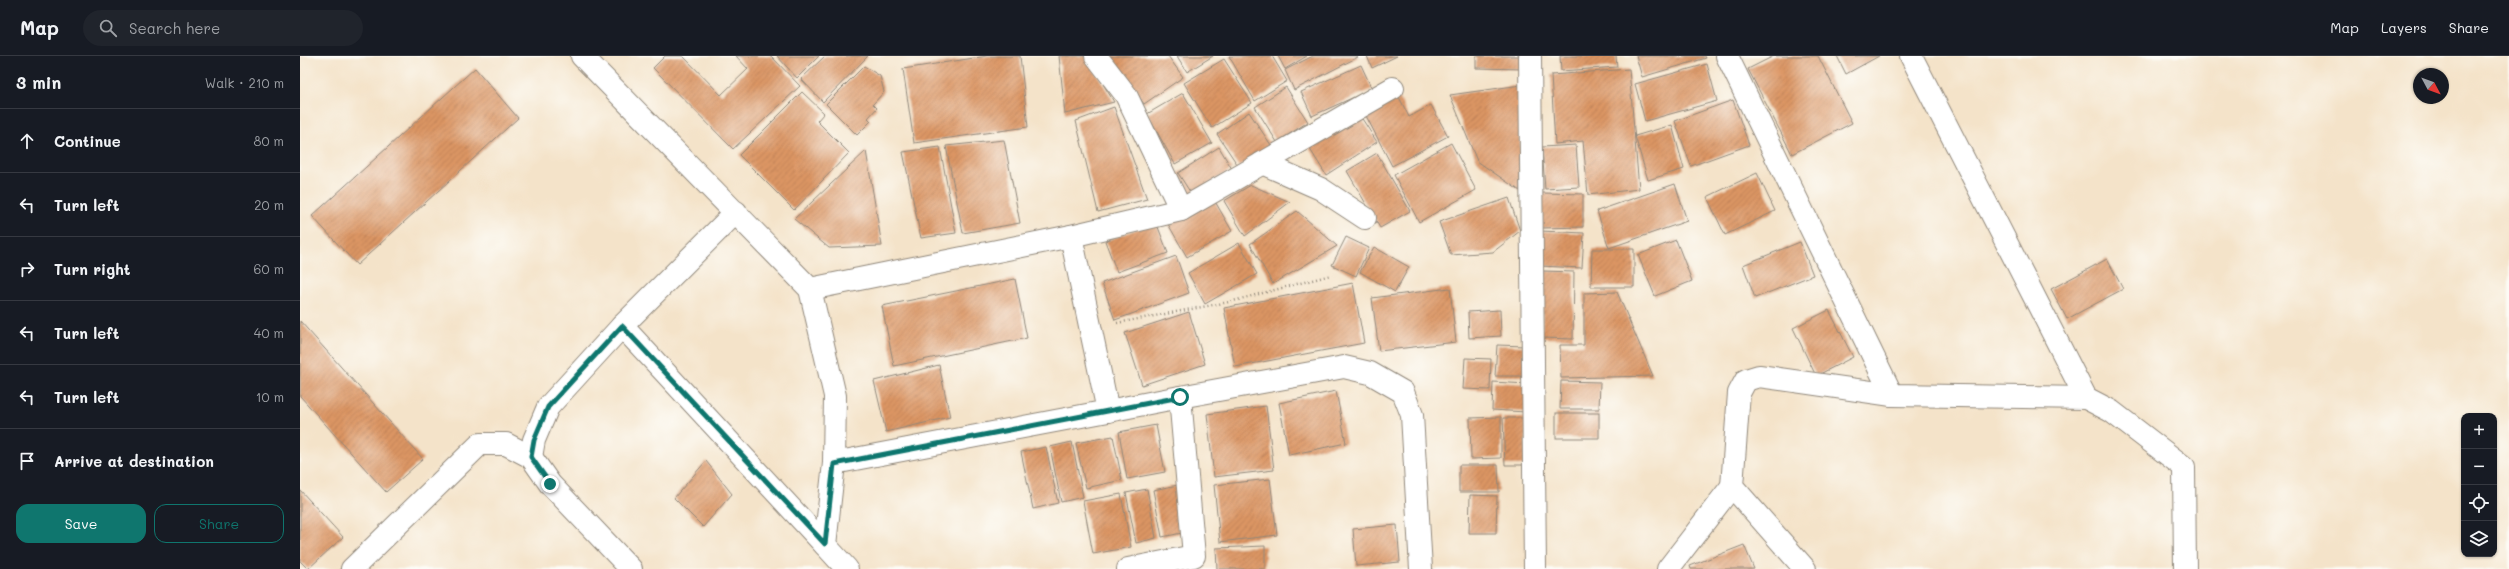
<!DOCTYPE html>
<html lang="en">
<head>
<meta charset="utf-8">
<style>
  body { margin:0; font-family:Mali,sans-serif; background:#20242c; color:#f1f3f6 }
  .controls { position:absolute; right:12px; bottom:12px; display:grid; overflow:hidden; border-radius:8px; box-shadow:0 1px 3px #0004 }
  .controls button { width:36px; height:36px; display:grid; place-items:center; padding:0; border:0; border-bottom:1px solid #363941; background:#171b24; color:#f1f3f6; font:20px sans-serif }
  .compass { position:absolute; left:2113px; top:12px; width:36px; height:36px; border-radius:50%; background:#171b24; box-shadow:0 1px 3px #0004; rotate:131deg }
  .stop { position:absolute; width:12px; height:12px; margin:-9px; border:3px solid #0f766e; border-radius:50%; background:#fff }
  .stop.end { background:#0f766e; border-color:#fff; box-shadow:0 1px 4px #0008 }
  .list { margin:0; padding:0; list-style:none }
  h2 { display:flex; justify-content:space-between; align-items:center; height:52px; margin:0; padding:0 16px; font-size:17px }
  h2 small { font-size:13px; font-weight:400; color:#9ea1a6 }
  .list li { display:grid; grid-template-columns:26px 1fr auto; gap:12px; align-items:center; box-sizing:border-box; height:64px; padding:0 16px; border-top:1px solid #363941 }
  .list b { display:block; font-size:15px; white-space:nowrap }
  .list em { font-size:13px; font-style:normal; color:#9ea1a6 }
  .actions { display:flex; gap:8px; padding:12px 16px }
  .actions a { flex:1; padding:9px 0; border:1px solid #0f766e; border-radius:12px; text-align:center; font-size:14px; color:#0f766e }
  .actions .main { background:#0f766e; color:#fff }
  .icon { flex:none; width:22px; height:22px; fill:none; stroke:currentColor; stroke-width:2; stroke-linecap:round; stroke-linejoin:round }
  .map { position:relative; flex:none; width:2209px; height:513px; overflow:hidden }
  header { display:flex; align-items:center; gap:24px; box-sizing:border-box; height:56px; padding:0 20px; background:#171b24; border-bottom:1px solid #363941 }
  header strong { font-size:19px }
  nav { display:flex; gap:22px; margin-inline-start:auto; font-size:14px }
  .search { width:280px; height:36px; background:#20242c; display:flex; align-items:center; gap:10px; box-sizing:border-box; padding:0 14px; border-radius:22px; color:#9ea1a6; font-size:15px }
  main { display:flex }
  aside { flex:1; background:#171b24 }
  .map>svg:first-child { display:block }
</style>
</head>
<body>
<header>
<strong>Map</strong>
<div class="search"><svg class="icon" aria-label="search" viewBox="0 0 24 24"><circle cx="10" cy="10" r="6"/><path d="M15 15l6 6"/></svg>Search here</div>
<nav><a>Map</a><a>Layers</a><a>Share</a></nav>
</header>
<main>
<aside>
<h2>3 min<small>Walk · 210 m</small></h2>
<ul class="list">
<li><svg class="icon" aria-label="ahead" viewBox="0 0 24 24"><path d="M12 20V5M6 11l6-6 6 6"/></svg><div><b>Continue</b></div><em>80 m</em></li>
<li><svg class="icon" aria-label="left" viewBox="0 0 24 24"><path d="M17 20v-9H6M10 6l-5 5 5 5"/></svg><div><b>Turn left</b></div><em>20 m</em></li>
<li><svg class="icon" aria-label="right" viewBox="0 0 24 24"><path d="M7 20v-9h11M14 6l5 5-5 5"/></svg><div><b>Turn right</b></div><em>60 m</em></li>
<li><svg class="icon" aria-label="left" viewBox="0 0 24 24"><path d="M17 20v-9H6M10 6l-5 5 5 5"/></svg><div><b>Turn left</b></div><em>40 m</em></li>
<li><svg class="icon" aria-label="left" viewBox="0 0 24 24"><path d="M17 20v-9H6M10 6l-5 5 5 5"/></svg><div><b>Turn left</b></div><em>10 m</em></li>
<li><svg class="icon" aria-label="arrive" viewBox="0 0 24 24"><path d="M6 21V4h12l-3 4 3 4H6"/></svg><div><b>Arrive at destination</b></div></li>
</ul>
<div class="actions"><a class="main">Save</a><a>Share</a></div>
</aside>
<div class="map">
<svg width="2209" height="513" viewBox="0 0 2209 513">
  <defs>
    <pattern id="building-hatch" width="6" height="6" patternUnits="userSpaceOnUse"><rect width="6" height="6" fill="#dc9564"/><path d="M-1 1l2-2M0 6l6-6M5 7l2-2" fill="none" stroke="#b37a53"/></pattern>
  </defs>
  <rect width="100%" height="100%" fill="#fdfcf7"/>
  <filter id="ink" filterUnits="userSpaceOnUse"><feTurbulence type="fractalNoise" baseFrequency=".025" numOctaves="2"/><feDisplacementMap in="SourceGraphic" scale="8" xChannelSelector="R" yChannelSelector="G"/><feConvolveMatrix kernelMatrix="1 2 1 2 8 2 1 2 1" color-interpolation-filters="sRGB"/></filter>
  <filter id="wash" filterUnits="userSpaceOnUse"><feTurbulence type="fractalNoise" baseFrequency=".012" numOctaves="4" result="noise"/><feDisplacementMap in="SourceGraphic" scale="16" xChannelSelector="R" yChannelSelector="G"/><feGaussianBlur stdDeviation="0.9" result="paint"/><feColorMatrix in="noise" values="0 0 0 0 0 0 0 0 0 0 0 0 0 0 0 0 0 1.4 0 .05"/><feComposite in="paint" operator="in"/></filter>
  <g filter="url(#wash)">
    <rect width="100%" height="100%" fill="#f4e3c9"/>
    <g id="blocks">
      <!-- building -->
      <g fill="url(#building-hatch)">
        <path d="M365,0H383L421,39L448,13L436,0H471L500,30L433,93L353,12Z"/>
        <path d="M477,0H519L497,22Z"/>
        <path d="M525,0H568L523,46L501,23Z"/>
        <path d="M687,0H720L728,71L614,87L603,13Z"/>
        <path d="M759,0H786L814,46L765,58Z"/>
        <path d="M810,0H868L883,21L844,48Z"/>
        <path d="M877,0H913L887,16Z"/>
        <path d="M929,0H972L987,25L955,45Z"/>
        <path d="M978,0H1007L985,13Z"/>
        <path d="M1013,0H1057L1058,1L994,34L985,14Z"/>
        <path d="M1067,0H1097L1072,12Z"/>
        <path d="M1176,0H1223V13L1176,12Z"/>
        <path d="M1260,0H1316L1317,11L1261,15Z"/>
        <path d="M1336,0H1405L1406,2L1342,21Z"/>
        <path d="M1474,0H1518L1552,67L1492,98L1448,13Z"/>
        <path d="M1537,0H1579L1546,18Z"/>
        <path d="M924,3L952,47L912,72L884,27Z"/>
        <path d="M1407,8L1417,45L1345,65L1335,28Z"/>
        <path d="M1061,9L1072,33L1012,60L1001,36Z"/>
        <path d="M564,10L580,20L584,36L573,48L577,52L568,62L571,65L557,79L526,48Z"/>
        <path d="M175,12L218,62L57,209L12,160Z"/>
        <path d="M1329,13L1339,133L1288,139L1283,85L1255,88L1251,19Z"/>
        <path d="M1221,29L1220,135L1177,105L1150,39Z"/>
        <path d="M986,31L1008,66L977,86L955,51Z"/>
        <path d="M502,36L524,57L517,65L549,97L494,154L439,99Z"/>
        <path d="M883,37L912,87L875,108L847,58Z"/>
        <path d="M1098,39L1109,61L1131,49L1148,80L1092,110L1064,56Z"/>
        <path d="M1433,44L1449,89L1391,110L1375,65Z"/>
        <path d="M814,51L847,143L798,156L776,65Z"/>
        <path d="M949,56L971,89L939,111L917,78Z"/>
        <path d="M1059,58L1077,86L1026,119L1008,90Z"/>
        <path d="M1372,69L1384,113L1348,124L1335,80Z"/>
        <path d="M704,84L720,167L663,177L646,90Z"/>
        <path d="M1151,87L1176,134L1119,166L1094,119Z"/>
        <path d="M1276,89L1279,131L1245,133L1242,91Z"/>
        <path d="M640,91L656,177L621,182L603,96Z"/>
        <path d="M919,91L932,113L892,139L878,117Z"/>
        <path d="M566,95L582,190L529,192L494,163Z"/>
        <path d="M1077,97L1110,155L1080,172L1047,115Z"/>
        <path d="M1457,117L1475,155L1425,179L1407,141Z"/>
        <path d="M1375,128L1387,165L1309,192L1297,155Z"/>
        <path d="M951,129L990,146L945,180L924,145Z"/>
        <path d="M1242,137L1283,138V171L1242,172Z"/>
        <path d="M913,142L932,175L887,201L868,168Z"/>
        <path d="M1209,142L1220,175L1193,196L1151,199L1139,166Z"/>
        <path d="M997,155L1037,190L973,228L950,188Z"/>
        <path d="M856,166L868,197L817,216L805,185Z"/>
        <path d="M1241,175L1284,177L1282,212L1240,210Z"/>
        <path d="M1046,181L1069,192L1056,220L1032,209Z"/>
        <path d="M1376,184L1392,225L1355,240L1338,199Z"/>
        <path d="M1500,186L1513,219L1455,242L1443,209Z"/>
        <path d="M939,187L957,218L905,248L888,217Z"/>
        <path d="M1074,191L1109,211L1095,236L1060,216Z"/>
        <path d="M1292,193H1334V231H1291Z"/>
        <path d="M876,200L889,237L815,264L802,227Z"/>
        <path d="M1807,203L1823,233L1767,263L1751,233Z"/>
        <path d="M1243,215L1274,216L1273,283L1242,282Z"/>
        <path d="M715,223L727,282L594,310L582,250Z"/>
        <path d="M1053,227L1064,287L935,311L924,252Z"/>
        <path d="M1150,232L1156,286L1079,295L1072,242Z"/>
        <path d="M1317,236L1353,320L1261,322L1260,289H1284V237Z"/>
        <path d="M1200,254L1201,280L1169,282L1168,256Z"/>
        <path d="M1529,254L1553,301L1516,320L1493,272Z"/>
        <path d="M889,256L905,308L842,329L825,277Z"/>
        <path d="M0,265L123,403L86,436L0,340Z"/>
        <path d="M1197,289L1225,290L1224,320H1195Z"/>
        <path d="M1165,302L1191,303L1190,334L1163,333Z"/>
        <path d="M639,309L650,361L586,376L574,325Z"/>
        <path d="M1261,325L1300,326L1299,353H1260Z"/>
        <path d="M1193,326L1227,328L1226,356L1192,354Z"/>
        <path d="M1036,335L1046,387L989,399L979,347Z"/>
        <path d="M966,350L974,414L914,421L907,358Z"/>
        <rect x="1256" y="357" width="43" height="25"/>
        <path d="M1201,361V402L1171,403L1170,362Z"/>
        <path d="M1203,362H1226L1227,409H1205Z"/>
        <path d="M856,369L865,416L827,423L819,376Z"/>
        <path d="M813,380L822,424L786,432L776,387Z"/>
        <path d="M772,386L783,441L761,446L750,391Z"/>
        <path d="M746,391L758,447L733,453L721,396Z"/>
        <path d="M406,405L432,438L403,471L374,442Z"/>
        <path d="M1159,409H1198L1199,436H1159Z"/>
        <path d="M970,423L977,479L920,486L914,429Z"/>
        <path d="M878,429L887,476L862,481L853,434Z"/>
        <path d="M847,433L856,482L836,487L826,437Z"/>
        <path d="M0,434L43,481L8,513L0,505Z"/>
        <path d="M821,438L831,491L793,498L783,445Z"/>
        <path d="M1170,439L1197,440L1196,477H1169Z"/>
        <path d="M1097,469L1100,506L1056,510L1053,473Z"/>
        <path d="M1444,489L1454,513H1391L1390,510Z"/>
        <path d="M965,490V513H917L916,492Z"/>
      </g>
    </g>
  </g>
  <g filter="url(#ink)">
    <use href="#blocks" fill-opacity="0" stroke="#90877a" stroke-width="1"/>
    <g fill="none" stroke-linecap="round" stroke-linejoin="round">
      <!-- minor casing -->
      <g stroke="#90877a" stroke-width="24">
        <g id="minor">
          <path d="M1230,0L1235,513"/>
          <path d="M1427,0L1592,339"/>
          <path d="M1611,0L1786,342"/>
          <path d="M962,107L1021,133L1065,162"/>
          <path d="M881,154L1093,32"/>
          <path d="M771,180L881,154L826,39L796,0"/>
          <path d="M510,233L771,180L808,355L534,407"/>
          <path d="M322,270L525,489"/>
          <path d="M880,341L1044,311L1070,317L1103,336L1112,359L1121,513"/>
          <path d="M808,355L880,341L894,500L828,513"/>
          <path d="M231,401L234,384L248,351L322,270L436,156"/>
          <path d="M52,513L180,388H206L231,401L250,428L331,513"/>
          <path d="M1368,513L1432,430"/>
          <path d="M1505,513L1432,430L1439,337L1446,324L1459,320L1592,339L1786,342L1811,355L1884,411L1885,513"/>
        </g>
      </g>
      <!-- tertiary casing -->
      <g stroke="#90877a" stroke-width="24">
        <path id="tertiary" d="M282,0L510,233L535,340L534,407L525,489L547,513"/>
      </g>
      <!-- path -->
      <path stroke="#90877a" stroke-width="2.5" stroke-dasharray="1 3" stroke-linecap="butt" d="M817,267L929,246L1031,219"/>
      <!-- minor -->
      <use href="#minor" stroke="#fff" stroke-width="22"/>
      <!-- tertiary -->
      <use href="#tertiary" stroke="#fff" stroke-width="22"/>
    </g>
  </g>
  <g fill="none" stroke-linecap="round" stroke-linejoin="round" filter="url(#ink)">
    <!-- route -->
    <path stroke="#0f766e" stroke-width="5" d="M250,428L231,401L234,384L248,351L322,270L525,488L534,408L880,341"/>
  </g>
</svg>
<div class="controls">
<button>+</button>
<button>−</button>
<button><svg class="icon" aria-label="locate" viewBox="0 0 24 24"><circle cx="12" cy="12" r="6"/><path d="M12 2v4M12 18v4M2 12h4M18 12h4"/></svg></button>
<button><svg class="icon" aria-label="layers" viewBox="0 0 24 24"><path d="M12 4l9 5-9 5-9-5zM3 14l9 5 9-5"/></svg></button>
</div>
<svg class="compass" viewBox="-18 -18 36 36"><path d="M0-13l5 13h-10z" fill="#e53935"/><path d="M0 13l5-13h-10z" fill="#9ea1a6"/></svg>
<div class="stop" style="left:880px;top:341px"></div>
<div class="stop end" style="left:250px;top:428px"></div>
</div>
</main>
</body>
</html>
